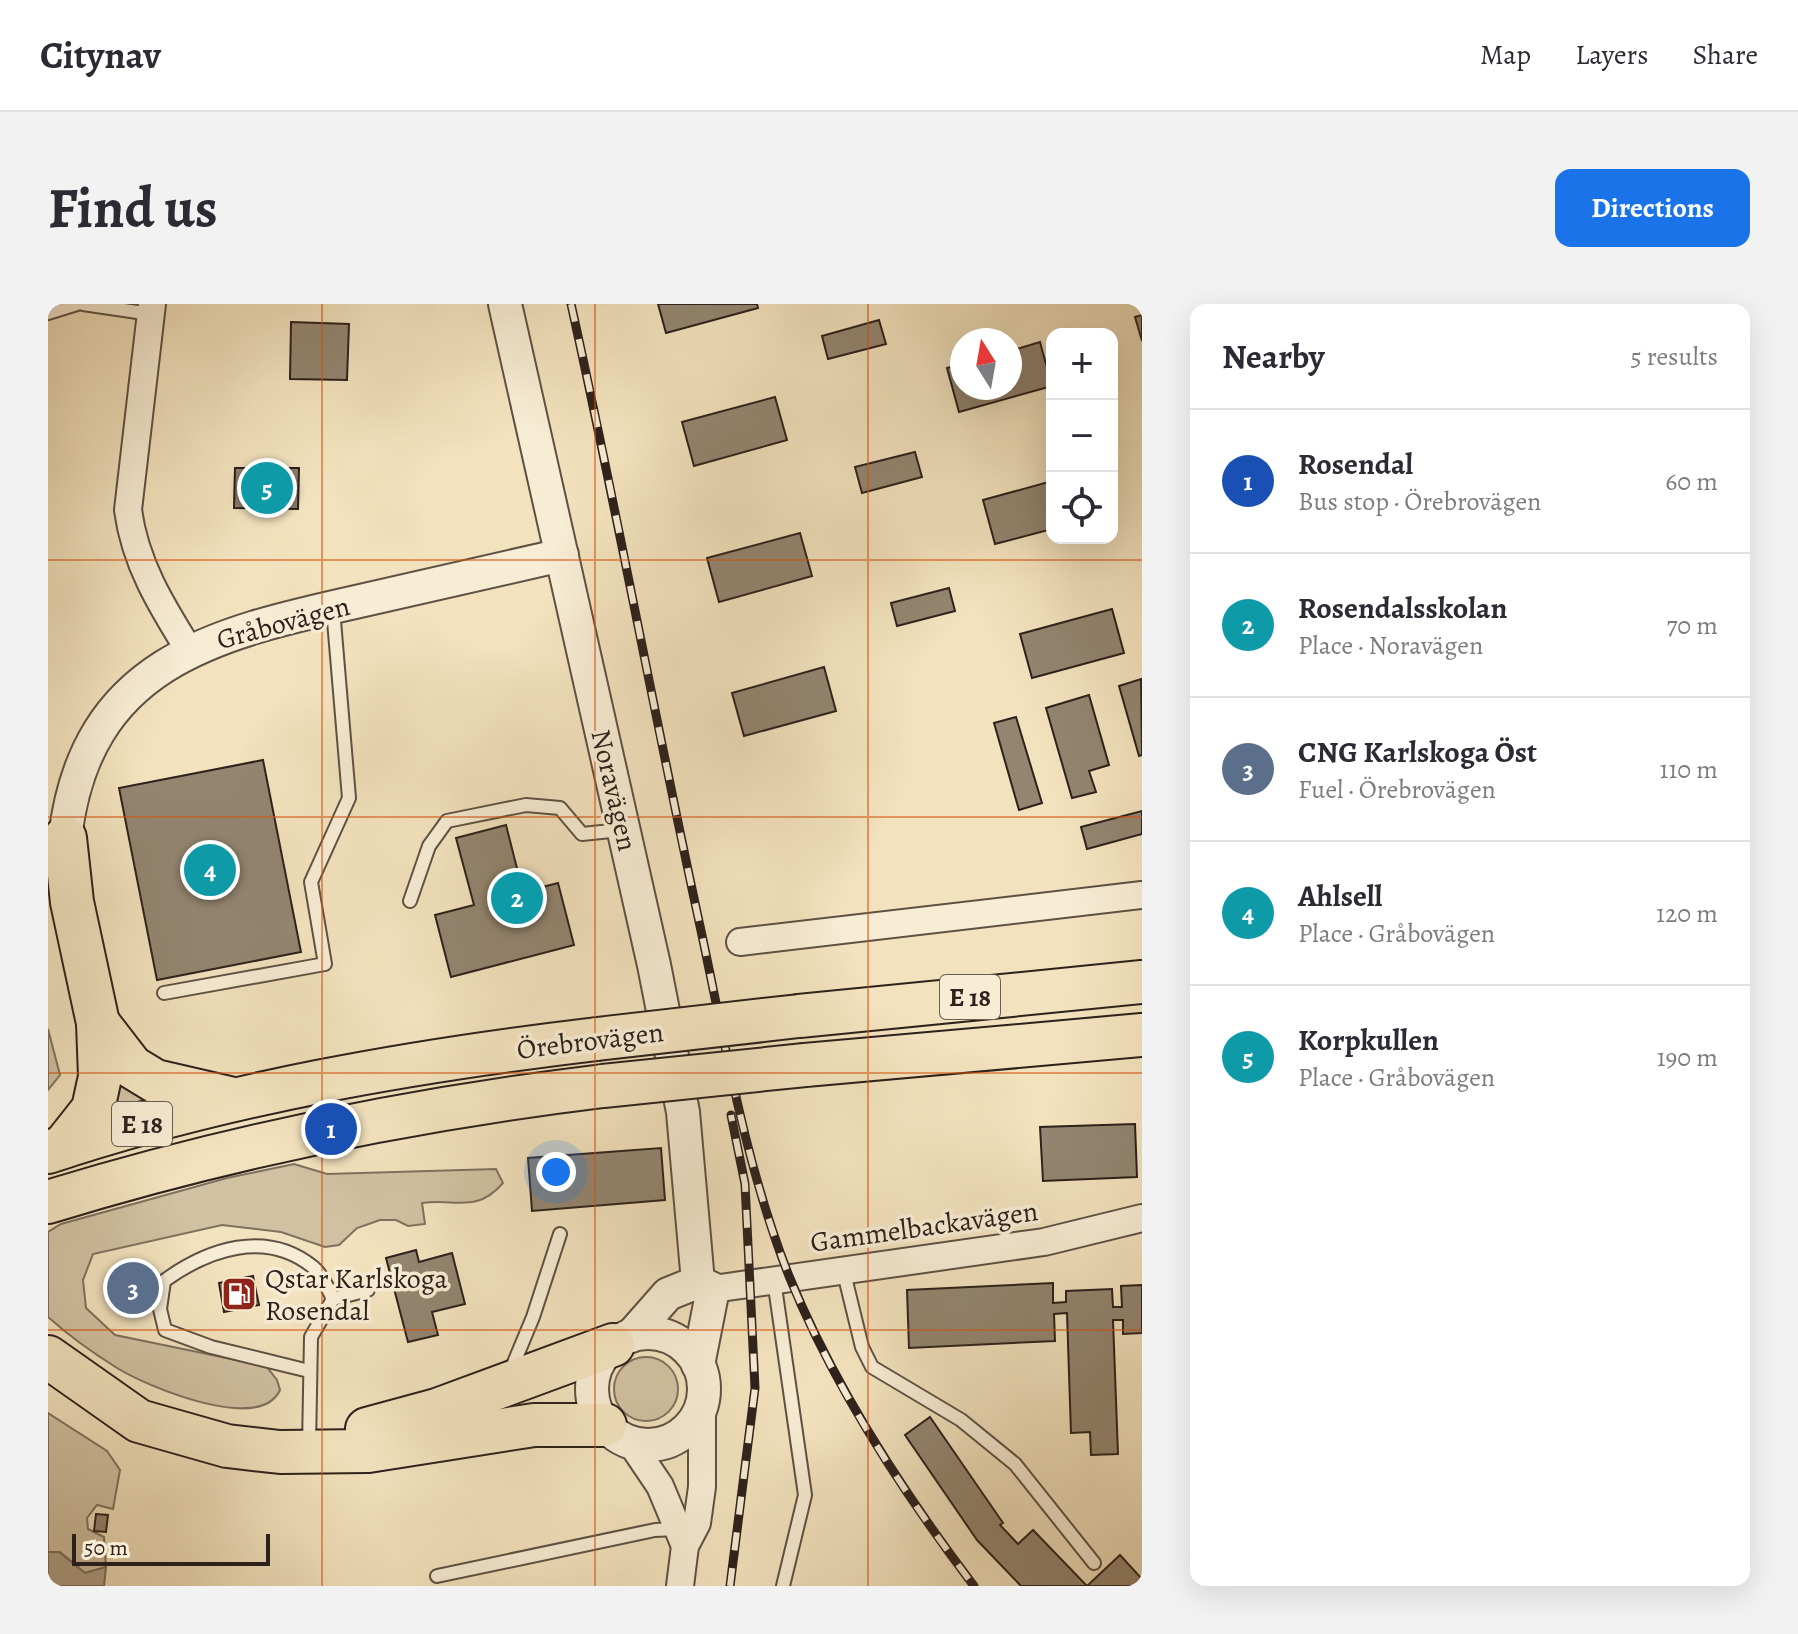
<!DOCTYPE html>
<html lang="en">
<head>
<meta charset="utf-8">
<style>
  body { margin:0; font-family:Alegreya,serif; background:#f2f2f3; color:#2b2b33 }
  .controls { position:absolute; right:24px; top:24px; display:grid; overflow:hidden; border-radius:16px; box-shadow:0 8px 32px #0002 }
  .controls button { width:72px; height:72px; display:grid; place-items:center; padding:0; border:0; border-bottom:2px solid #e1e1e2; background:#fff; color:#2b2b33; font:40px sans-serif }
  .compass { position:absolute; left:902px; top:24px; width:72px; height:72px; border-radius:50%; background:#fff; box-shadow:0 8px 32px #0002; rotate:349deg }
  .scale { position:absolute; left:24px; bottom:20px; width:198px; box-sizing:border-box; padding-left:8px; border:4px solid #2d211c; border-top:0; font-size:22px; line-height:28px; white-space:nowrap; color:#2d211c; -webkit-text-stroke:6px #f7ecd4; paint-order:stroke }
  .you { position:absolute; left:508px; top:868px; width:28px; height:28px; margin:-20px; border:6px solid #fff; border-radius:50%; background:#1a73e8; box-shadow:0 0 0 12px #1a73e833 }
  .badge { display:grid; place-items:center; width:52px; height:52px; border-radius:50%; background:#1a73e8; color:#fff; font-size:26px; font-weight:700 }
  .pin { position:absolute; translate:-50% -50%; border:4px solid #fff; box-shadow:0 2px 8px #0006 }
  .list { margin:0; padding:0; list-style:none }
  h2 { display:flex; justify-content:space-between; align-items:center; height:104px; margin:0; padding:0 32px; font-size:34px }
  h2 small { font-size:26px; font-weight:400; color:#7c7c81 }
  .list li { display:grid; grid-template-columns:52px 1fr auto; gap:24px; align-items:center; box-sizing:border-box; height:144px; padding:0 32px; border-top:2px solid #e1e1e2 }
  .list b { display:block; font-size:30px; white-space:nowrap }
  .list p { margin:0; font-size:26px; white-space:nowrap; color:#7c7c81 }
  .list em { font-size:26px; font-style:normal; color:#7c7c81 }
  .icon { flex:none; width:44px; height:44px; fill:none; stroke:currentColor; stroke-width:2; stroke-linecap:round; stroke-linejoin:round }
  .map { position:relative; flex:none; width:1094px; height:1282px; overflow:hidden; border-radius:16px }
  header { display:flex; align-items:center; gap:48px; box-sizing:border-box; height:112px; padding:0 40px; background:#fff; border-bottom:2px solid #e1e1e2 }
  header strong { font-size:38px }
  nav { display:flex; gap:44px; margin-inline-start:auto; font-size:28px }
  .intro { display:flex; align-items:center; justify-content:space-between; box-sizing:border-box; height:192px; padding:0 48px }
  h1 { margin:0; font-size:56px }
  .button { padding:20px 36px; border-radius:16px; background:#1a73e8; color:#fff; font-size:28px; font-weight:700 }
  main { display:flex; gap:48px; padding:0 48px }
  aside { flex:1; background:#fff; border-radius:16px; box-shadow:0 8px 32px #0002 }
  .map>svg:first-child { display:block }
</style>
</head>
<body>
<header>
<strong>Citynav</strong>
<nav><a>Map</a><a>Layers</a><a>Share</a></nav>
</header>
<div class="intro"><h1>Find us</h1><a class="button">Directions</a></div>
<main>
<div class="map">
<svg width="1094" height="1282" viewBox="0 0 1094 1282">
  <rect width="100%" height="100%" fill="#f2e2bd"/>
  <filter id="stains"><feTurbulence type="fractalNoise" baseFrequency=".0025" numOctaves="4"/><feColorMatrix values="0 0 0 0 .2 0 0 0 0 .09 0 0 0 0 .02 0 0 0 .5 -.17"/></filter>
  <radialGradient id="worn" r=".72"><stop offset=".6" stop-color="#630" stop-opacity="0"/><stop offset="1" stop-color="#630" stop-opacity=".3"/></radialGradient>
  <!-- green -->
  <g fill="#d1c1a2" stroke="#7f715f" stroke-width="2">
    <path d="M0,725L12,771L0,786Z"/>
    <path d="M64,775L99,788L100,797L59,807Z"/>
    <path d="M246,860L279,870L448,865L455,879C428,910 408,894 374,899L377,920L360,922L348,916H332L309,924L291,941L277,943L233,928L174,921L45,950L35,976L38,1004L67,1031L218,1062L229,1076L232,1086C212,1130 100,1083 69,1064C45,1049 21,1032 0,1013V928L13,920L179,874Z"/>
    <circle cx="598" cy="1085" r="32"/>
    <path d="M0,1109L59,1147L72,1166L65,1205L49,1201L39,1214L40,1225L56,1233L58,1263L37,1269L12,1248H0Z"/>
  </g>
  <!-- water -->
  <path fill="#afa086" stroke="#7b6d5c" stroke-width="2" d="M0,1248H11L37,1269L58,1263L56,1282H0Z"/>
  <!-- building -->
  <g fill="#938570" stroke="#2d211c" stroke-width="2">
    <path d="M610,0H709L710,4L618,29Z"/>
    <path d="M1094,11V37L1087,13Z"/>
    <path d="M831,16L838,40L780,55L774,32Z"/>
    <path d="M243,18L301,20L299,76L242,75Z"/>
    <path d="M992,38L1004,82L911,108L899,64L914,60V84H962V47Z"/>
    <path d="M727,93L739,136L646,162L634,118Z"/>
    <path d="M867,148L874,173L814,189L807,163Z"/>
    <path d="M187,164H251L250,205L186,204Z"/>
    <path d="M1004,177V225L947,240L935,196Z"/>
    <path d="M752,229L764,272L671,298L659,254Z"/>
    <path d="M901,284L907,307L849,322L843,299Z"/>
    <path d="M1064,305L1076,349L984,374L972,330Z"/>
    <path d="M776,363L788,407L696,432L684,389Z"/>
    <path d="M1093,375L1094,451L1091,452L1071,382Z"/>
    <path d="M1041,391L1061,461L1041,467L1048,488L1024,494L998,404Z"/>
    <path d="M968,413L994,499L971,506L946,419Z"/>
    <path d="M215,456L253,648L109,676L71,484Z"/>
    <path d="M1094,507V530L1039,545L1033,523Z"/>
    <path d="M458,521L475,588L510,579L526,641L403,673L387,611L426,601L408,534Z"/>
    <path d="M1087,820L1089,873L995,877L992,823Z"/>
    <path d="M613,844L617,896L484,907L480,854Z"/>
    <path d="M368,946L371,958L404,949L417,1000L384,1008L390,1031L360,1038L338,954Z"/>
    <path d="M205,972L211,1001L176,1008L171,979Z"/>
    <path d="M1005,979V999L1018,998V987L1064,985L1065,1003H1074L1073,982L1094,981V1029L1075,1030V1016H1065L1070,1150L1043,1151L1042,1128L1023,1129L1019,1009L1006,1010L1007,1037L861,1044L859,986Z"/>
    <path d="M882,1113L955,1219L952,1221L970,1240L985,1226L1039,1282H973L929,1236L857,1131Z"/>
    <path d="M48,1210L60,1211L58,1228L46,1227Z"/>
    <path d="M1072,1251L1094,1275V1282H1039Z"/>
  </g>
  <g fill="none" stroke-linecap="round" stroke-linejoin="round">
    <!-- service casing -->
    <g stroke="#5e5144" stroke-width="16">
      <g id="service">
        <path d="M35,0L103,10"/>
        <path d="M0,9L29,0"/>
        <path d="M362,597L381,542L399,517L478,501L512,504L534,530L573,526"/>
        <path d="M116,689L277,660L263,578L301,494L285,305"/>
        <path d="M795,965L814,1043L824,1063L913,1116L967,1160L1046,1259"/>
        <path d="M726,976L757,1191L735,1282"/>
        <path d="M463,1066L485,1013L512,930"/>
        <path d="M261,1067L163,1043L117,1026L112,1005L116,977C160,945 218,925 265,963C274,970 280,985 285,995"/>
        <path d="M261,1142L263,1033L285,995L320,986"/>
        <path d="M389,1272L607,1226L629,1225"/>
      </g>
    </g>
    <!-- minor casing -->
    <g stroke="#5e5144" stroke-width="30">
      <g id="minor">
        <path d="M104,0L80,206C87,259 113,301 141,346"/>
        <path d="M692,638L1094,591"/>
        <path d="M665,985L996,938L1094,914"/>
        <path d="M583,1139L612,1182L637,1242"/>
        <path d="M632,1282L637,1242L649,1219L654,1183V1100"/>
      </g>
    </g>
    <!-- tertiary casing -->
    <g stroke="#5e5144" stroke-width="36">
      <g id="tertiary">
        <path d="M457,0L606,661L635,808L650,978"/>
        <path d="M17,534C37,359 164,330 312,297C380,282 447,266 514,251"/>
        <circle cx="600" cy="1085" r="56"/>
        <path d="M583,1032L620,990L650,978L665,985L650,1061"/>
      </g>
    </g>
    <!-- trunk casing -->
    <g stroke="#2d211c" stroke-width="46">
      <g id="trunk">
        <path d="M751,712L1094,678"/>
        <path d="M50,719L84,763L107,777L185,795"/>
        <path d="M757,761L1094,731"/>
        <path d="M15,843L45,805L52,773L50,719L24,598L17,534"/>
        <path d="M0,848C178,789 363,757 549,735"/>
        <path d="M0,898C182,842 366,805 555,782"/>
        <path d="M0,1053L91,1117L179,1142L232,1148L320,1147L486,1121H557"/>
        <path d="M319,1125L389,1106L565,1041"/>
      </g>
    </g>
    <!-- service -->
    <use href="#service" stroke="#f7ecd4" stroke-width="12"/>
    <!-- minor -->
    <use href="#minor" stroke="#f7ecd4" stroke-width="26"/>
    <!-- tertiary -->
    <use href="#tertiary" stroke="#f7ecd4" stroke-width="32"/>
    <!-- trunk -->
    <use href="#trunk" stroke="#f2e2bd" stroke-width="42"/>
    <!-- rail casing -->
    <g stroke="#2d211c" stroke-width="9">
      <g id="rail">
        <path d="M523,0C569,207 607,415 652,622C677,738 697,861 741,972C786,1083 854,1187 926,1282"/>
        <path d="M682,1282L707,1084L697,880L683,811"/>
      </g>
    </g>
    <!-- rail -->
    <use href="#rail" stroke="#f7ecd4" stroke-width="6" stroke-dasharray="18" stroke-linecap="butt"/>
    <!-- trunk-bridge casing -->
    <g stroke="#2d211c" stroke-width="46" stroke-linecap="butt">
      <g id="trunk-bridge">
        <path d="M549,735L751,712"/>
        <path d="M555,782L757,761"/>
      </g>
    </g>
    <!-- trunk-bridge -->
    <use href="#trunk-bridge" stroke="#f2e2bd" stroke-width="42"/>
  </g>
  <!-- grid -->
  <path fill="none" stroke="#d5530e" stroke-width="2" stroke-opacity="0.55" d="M274,0V1282M547,0V1282M820,0V1282M0,256H1094M0,513H1094M0,769H1094M0,1026H1094"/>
  <!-- icons -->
  <defs>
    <g id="fuel-square" transform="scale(1.8)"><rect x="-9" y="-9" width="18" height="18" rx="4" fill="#8f2418" stroke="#f7ecd4"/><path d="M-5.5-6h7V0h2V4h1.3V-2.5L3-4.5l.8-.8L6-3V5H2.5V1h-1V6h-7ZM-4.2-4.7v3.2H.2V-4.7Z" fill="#fff"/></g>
  </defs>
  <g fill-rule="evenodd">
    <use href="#fuel-square" x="191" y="990"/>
  </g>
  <g text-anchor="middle" stroke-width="7" stroke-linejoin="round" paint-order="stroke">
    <!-- shield labels -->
    <g fill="#f7ecd4" stroke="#6a5e53" stroke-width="2">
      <rect x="892" y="671" width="60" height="44" rx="6"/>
      <rect x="64" y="798" width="60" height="44" rx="6"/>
    </g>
    <g font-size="26" font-weight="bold" fill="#2d211c">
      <text x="922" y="702">E 18</text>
      <text x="94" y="829">E 18</text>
    </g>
    <!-- street labels -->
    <g font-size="28" fill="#2d211c" stroke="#f7ecd4">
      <text transform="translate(235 318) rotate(-15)" y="10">Gråbovägen</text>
      <text transform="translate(567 486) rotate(77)" y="10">Noravägen</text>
      <text transform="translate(542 736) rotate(-7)" y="10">Örebrovägen</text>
      <text transform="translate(876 922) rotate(-8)" y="10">Gammelbackavägen</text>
    </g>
    <!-- poi labels -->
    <g font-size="28" fill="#2d211c" stroke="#f7ecd4" text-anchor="start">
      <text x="217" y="984">Qstar Karlskoga<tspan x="217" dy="32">Rosendal</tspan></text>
    </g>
  </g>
  <rect width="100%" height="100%" filter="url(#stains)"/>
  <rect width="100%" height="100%" fill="url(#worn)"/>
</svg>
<div class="controls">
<button>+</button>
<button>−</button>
<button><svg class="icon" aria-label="locate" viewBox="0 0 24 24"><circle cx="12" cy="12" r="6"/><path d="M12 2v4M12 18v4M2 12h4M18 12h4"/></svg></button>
</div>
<svg class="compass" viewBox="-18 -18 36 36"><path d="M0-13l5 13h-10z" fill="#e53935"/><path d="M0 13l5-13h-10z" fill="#7c7c81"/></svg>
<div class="scale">50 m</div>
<div class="you"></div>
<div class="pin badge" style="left:283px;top:825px;background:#1a4fb4">1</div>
<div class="pin badge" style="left:469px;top:594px;background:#0f9aa8">2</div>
<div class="pin badge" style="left:85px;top:984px;background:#5c6f8a">3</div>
<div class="pin badge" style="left:162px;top:566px;background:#0f9aa8">4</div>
<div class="pin badge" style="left:219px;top:184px;background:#0f9aa8">5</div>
</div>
<aside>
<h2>Nearby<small>5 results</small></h2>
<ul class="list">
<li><span class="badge" style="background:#1a4fb4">1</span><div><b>Rosendal</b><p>Bus stop · Örebrovägen</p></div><em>60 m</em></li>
<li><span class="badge" style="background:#0f9aa8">2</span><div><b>Rosendalsskolan</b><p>Place · Noravägen</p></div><em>70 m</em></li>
<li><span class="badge" style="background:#5c6f8a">3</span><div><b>CNG Karlskoga Öst</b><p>Fuel · Örebrovägen</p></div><em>110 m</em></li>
<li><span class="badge" style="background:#0f9aa8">4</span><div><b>Ahlsell</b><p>Place · Gråbovägen</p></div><em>120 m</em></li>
<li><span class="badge" style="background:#0f9aa8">5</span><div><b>Korpkullen</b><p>Place · Gråbovägen</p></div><em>190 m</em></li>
</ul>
</aside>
</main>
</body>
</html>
